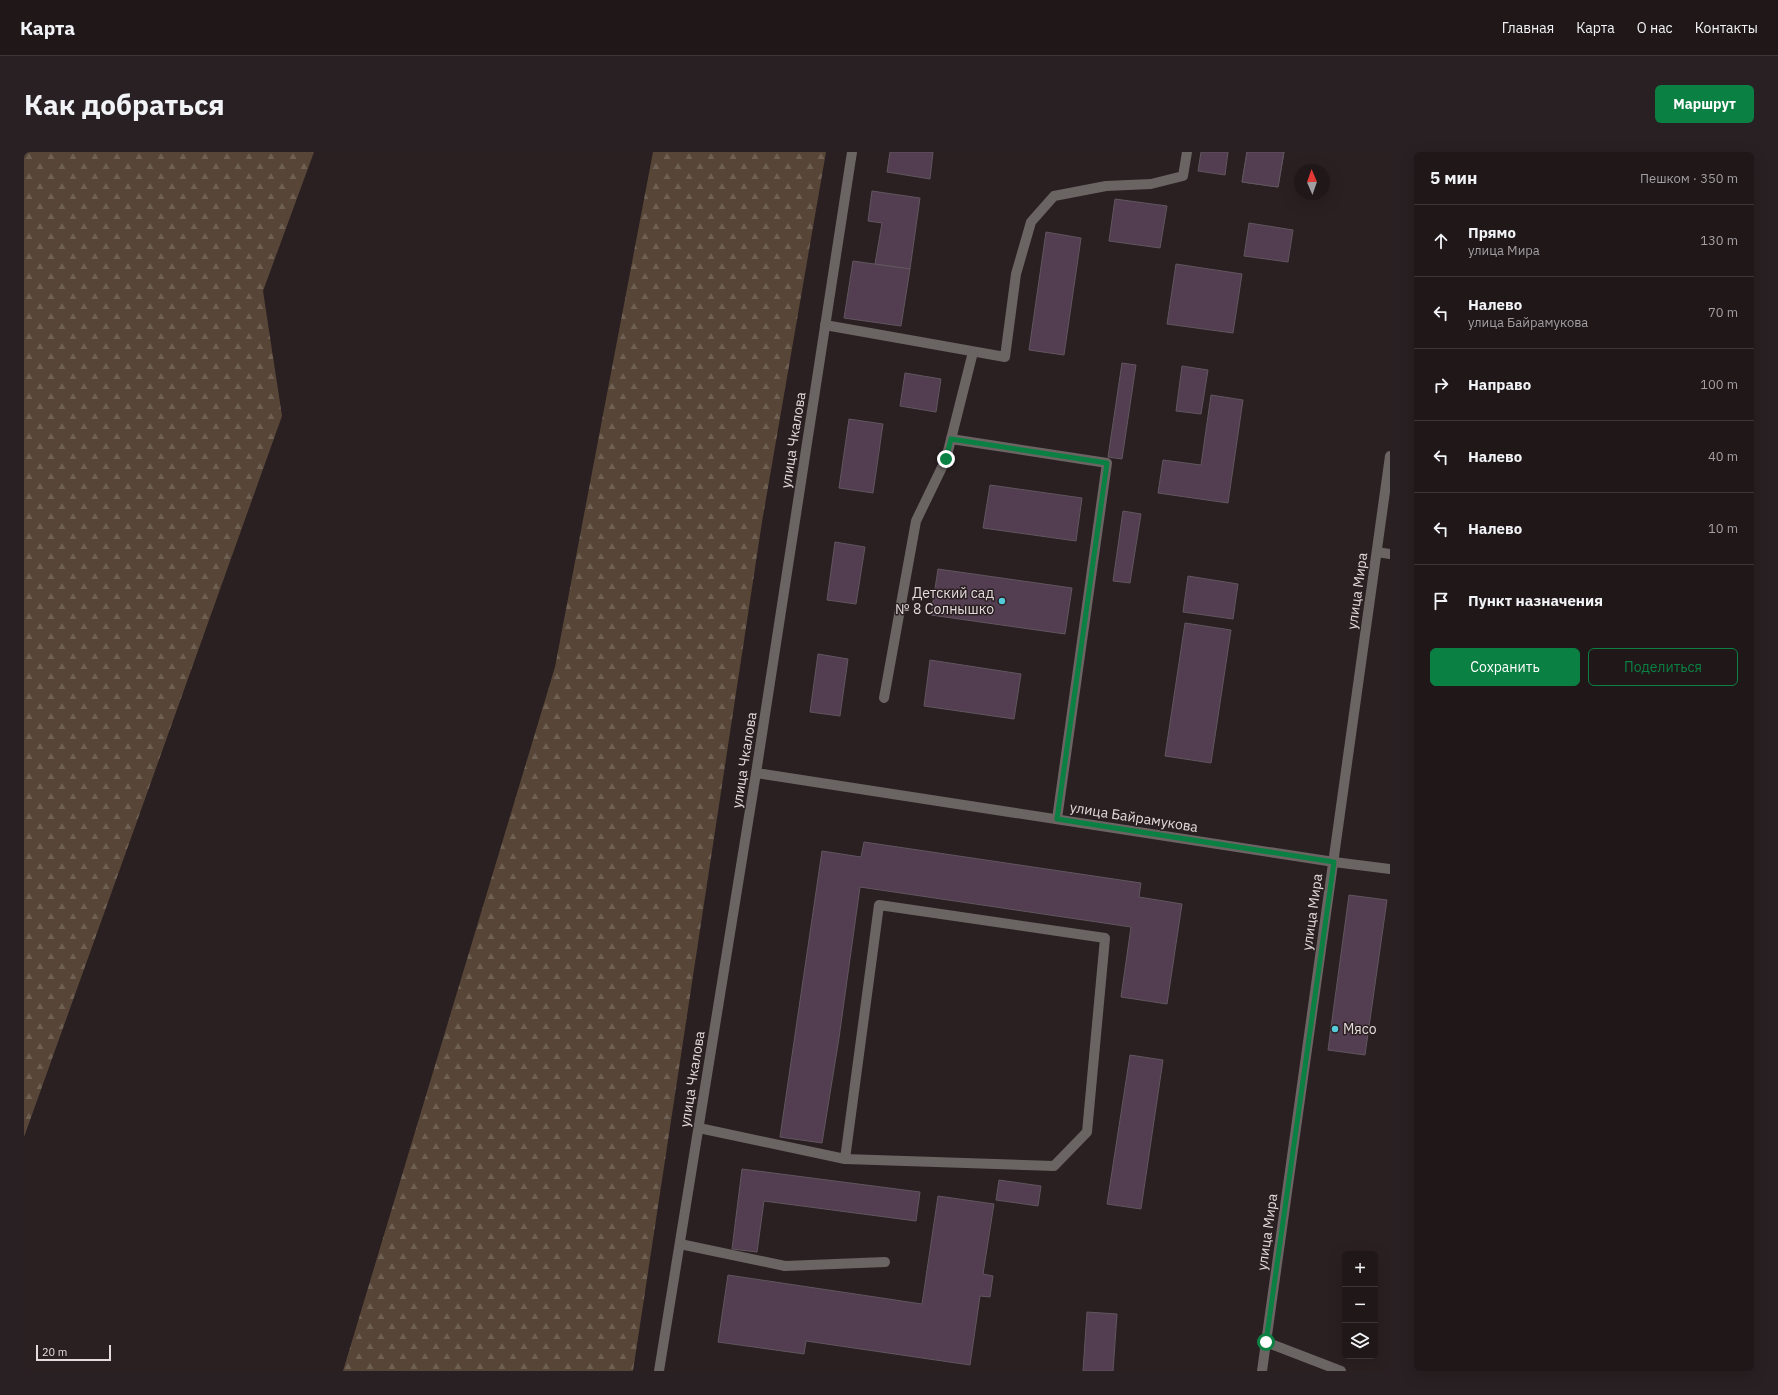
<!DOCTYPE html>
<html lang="ru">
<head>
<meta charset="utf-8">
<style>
  body { margin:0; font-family:"IBM Plex Sans",sans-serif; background:#282022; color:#f1f3f6 }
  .controls { position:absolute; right:12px; bottom:12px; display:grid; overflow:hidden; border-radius:6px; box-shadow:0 4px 16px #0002 }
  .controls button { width:36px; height:36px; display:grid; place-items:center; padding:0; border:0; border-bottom:1px solid #3d3638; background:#201719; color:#f1f3f6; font:20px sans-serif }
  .compass { position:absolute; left:1270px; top:12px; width:36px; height:36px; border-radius:50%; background:#201719; box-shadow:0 4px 16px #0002; rotate:358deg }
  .scale { position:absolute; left:12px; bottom:10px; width:75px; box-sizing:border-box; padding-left:4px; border:2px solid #e4dbdd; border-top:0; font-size:11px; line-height:14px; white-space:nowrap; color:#e4dbdd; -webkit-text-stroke:3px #2a1f21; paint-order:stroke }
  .stop { position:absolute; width:12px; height:12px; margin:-9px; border:3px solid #0b8043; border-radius:50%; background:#fff }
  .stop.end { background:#0b8043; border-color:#fff; box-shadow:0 1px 4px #0008 }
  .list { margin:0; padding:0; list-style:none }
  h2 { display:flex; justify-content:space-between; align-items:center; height:52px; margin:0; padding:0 16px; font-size:17px }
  h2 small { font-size:13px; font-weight:400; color:#a29fa2 }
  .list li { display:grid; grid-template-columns:26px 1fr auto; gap:12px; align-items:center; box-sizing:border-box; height:72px; padding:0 16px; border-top:1px solid #3d3638 }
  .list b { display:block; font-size:15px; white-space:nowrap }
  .list p { margin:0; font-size:13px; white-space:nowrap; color:#a29fa2 }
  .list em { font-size:13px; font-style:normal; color:#a29fa2 }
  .actions { display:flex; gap:8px; padding:12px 16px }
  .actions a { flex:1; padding:9px 0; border:1px solid #0b8043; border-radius:6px; text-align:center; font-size:14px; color:#0b8043 }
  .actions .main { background:#0b8043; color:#fff }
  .icon { flex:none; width:22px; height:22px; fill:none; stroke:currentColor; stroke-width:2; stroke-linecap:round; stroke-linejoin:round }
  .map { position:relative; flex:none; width:1366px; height:1219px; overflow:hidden; border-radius:6px }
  header { display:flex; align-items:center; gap:24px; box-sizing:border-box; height:56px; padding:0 20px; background:#201719; border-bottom:1px solid #3d3638 }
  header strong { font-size:19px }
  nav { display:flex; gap:22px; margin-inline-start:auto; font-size:14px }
  .intro { display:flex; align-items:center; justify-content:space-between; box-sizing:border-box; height:96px; padding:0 24px }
  h1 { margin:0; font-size:28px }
  .button { padding:10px 18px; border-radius:6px; background:#0b8043; color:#fff; font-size:14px; font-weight:700 }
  main { display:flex; gap:24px; padding:0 24px }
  aside { flex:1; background:#201719; border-radius:6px; box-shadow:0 4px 16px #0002 }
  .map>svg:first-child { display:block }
</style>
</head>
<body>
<header>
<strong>Карта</strong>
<nav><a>Главная</a><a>Карта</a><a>О нас</a><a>Контакты</a></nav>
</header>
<div class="intro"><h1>Как добраться</h1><a class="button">Маршрут</a></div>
<main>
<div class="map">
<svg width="1366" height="1219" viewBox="0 0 1366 1219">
  <defs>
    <pattern id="forest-firs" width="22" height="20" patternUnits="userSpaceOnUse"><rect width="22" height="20" fill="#574637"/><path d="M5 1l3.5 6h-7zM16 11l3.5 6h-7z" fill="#6f6054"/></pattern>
  </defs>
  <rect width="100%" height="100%" fill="#2a1f21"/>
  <!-- forest -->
  <g fill="url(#forest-firs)">
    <path d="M0,0H290L239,139L258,264L0,985Z"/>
    <path d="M629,0H802L738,370L609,1219H319L531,515Z"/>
  </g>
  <!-- building -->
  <g fill="#533d50" stroke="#61565f">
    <path d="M866,0H909L906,27L863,20Z"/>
    <path d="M1177,0H1204L1201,23L1174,19Z"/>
    <path d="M1223,0H1260L1254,35L1218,30Z"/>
    <path d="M1223,0H1260L1254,35L1218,30Z"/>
    <path d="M848,39L896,46L886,117L851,112L858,71L844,69Z"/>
    <path d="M1091,47L1143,54L1136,96L1085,89Z"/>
    <path d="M1225,71L1269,78L1264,110L1220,104Z"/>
    <path d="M1022,80L1057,86L1040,203L1005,198Z"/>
    <path d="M829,109L886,117L877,174L820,166Z"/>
    <path d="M1152,112L1218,122L1209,181L1143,172Z"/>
    <path d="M1098,211L1112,213L1098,307L1084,305Z"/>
    <path d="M1158,214L1184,218L1177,262L1152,259Z"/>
    <path d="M881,221L917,227L912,260L876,254Z"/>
    <path d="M1187,243L1219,248L1204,351L1134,341L1139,308L1177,313Z"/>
    <path d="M825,267L859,272L849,341L815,336Z"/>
    <path d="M966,333L1058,346L1052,389L959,376Z"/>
    <path d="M1099,359L1117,362L1106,431L1089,429Z"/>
    <path d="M811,390L841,395L832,452L803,448Z"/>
    <path d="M914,417L1048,436L1041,482L907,463Z"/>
    <path d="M1164,424L1214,432L1209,467L1159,460Z"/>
    <path d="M1161,471L1207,478L1187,611L1141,604Z"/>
    <path d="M794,502L824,507L816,564L786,560Z"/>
    <path d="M906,508L997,522L990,567L900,554Z"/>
    <path d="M840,690L1117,731L1115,745L1158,752L1143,852L1097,845L1107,775L836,735L815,886L798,991L756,985L798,699L837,705Z"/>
    <path d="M1325,743L1363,748L1341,903L1304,898Z"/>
    <path d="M1106,903L1139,908L1117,1057L1083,1052Z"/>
    <path d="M718,1017L896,1040L892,1069L740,1049L733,1100L708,1097Z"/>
    <path d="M975,1028L1017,1034L1014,1054L972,1048Z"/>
    <path d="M914,1044L970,1052L959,1122L969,1124L966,1145L956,1144L946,1213L782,1189L780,1202L694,1190L704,1123L898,1152Z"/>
    <path d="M1063,1160L1093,1162L1089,1219H1059Z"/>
  </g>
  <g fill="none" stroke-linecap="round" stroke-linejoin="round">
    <!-- minor -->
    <g stroke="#6a6462" stroke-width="10">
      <path d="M801,173L981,205L992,122L1007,70L1030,44L1082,34L1127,32L1159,24L1163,0"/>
      <path d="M927,287L1083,311L1033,667"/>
      <path d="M1353,400L1366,402"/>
      <path d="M860,546L892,369L922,307L949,200"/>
      <path d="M732,621L1310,710L1366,717"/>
      <path d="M675,976L821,1007L1030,1014L1063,980L1081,786L855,753L821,1007"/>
      <path d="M656,1092L761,1114L861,1110"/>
      <path d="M1242,1190L1317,1219"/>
      <path d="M635,1219L732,621L828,0"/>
      <path d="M1238,1219L1366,304"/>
    </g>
  </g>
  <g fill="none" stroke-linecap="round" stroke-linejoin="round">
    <!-- route -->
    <path stroke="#0b8043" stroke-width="5" d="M922,307L927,287L1083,311L1033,667L1310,710L1242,1190"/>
  </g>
  <!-- markers -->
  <g fill="#53cbdb" stroke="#2a1f21" stroke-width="1.5">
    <circle cx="978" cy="449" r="4"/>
    <circle cx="1311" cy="877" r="4"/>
  </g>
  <g text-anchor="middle" stroke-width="3" stroke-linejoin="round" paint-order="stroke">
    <!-- street labels -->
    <g font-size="14" fill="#e4dbdd" stroke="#2a1f21">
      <text transform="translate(769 288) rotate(-81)" y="5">улица Чкалова</text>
      <text transform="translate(1333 439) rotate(-82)" y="5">улица Мира</text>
      <text transform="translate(720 608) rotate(-81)" y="5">улица Чкалова</text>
      <text transform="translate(1110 665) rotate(9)" y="5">улица Байрамукова</text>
      <text transform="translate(1288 760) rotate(-82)" y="5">улица Мира</text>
      <text transform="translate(668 927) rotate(-81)" y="5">улица Чкалова</text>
      <text transform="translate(1243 1080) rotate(-82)" y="5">улица Мира</text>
    </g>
    <!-- poi labels -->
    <g font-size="14" fill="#e4dbdd" stroke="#2a1f21" text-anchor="end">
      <text x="970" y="446">Детский сад<tspan x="970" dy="16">№ 8 Солнышко</tspan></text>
      <text x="1319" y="882" text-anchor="start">Мясо</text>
    </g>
  </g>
</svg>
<div class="controls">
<button>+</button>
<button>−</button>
<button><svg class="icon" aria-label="layers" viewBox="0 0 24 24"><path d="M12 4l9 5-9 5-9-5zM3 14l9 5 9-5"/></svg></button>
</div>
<svg class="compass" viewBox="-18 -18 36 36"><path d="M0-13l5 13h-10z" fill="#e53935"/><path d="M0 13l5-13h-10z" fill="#a29fa2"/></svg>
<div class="scale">20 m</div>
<div class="stop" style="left:1242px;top:1190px"></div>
<div class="stop end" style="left:922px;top:307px"></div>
</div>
<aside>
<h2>5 мин<small>Пешком · 350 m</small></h2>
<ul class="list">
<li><svg class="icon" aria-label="ahead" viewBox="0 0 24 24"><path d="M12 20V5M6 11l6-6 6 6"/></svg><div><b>Прямо</b><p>улица Мира</p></div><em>130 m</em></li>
<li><svg class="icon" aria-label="left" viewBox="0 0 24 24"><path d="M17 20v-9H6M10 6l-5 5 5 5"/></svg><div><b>Налево</b><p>улица Байрамукова</p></div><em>70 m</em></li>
<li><svg class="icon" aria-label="right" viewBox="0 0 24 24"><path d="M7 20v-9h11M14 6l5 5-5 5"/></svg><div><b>Направо</b></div><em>100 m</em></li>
<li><svg class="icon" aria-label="left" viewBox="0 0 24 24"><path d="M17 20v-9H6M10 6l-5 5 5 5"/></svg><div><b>Налево</b></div><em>40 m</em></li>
<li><svg class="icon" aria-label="left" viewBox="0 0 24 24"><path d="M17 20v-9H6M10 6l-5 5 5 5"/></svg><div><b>Налево</b></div><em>10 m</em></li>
<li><svg class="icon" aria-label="arrive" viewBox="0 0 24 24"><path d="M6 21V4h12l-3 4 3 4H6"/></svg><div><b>Пункт назначения</b></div></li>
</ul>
<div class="actions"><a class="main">Сохранить</a><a>Поделиться</a></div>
</aside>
</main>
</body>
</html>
